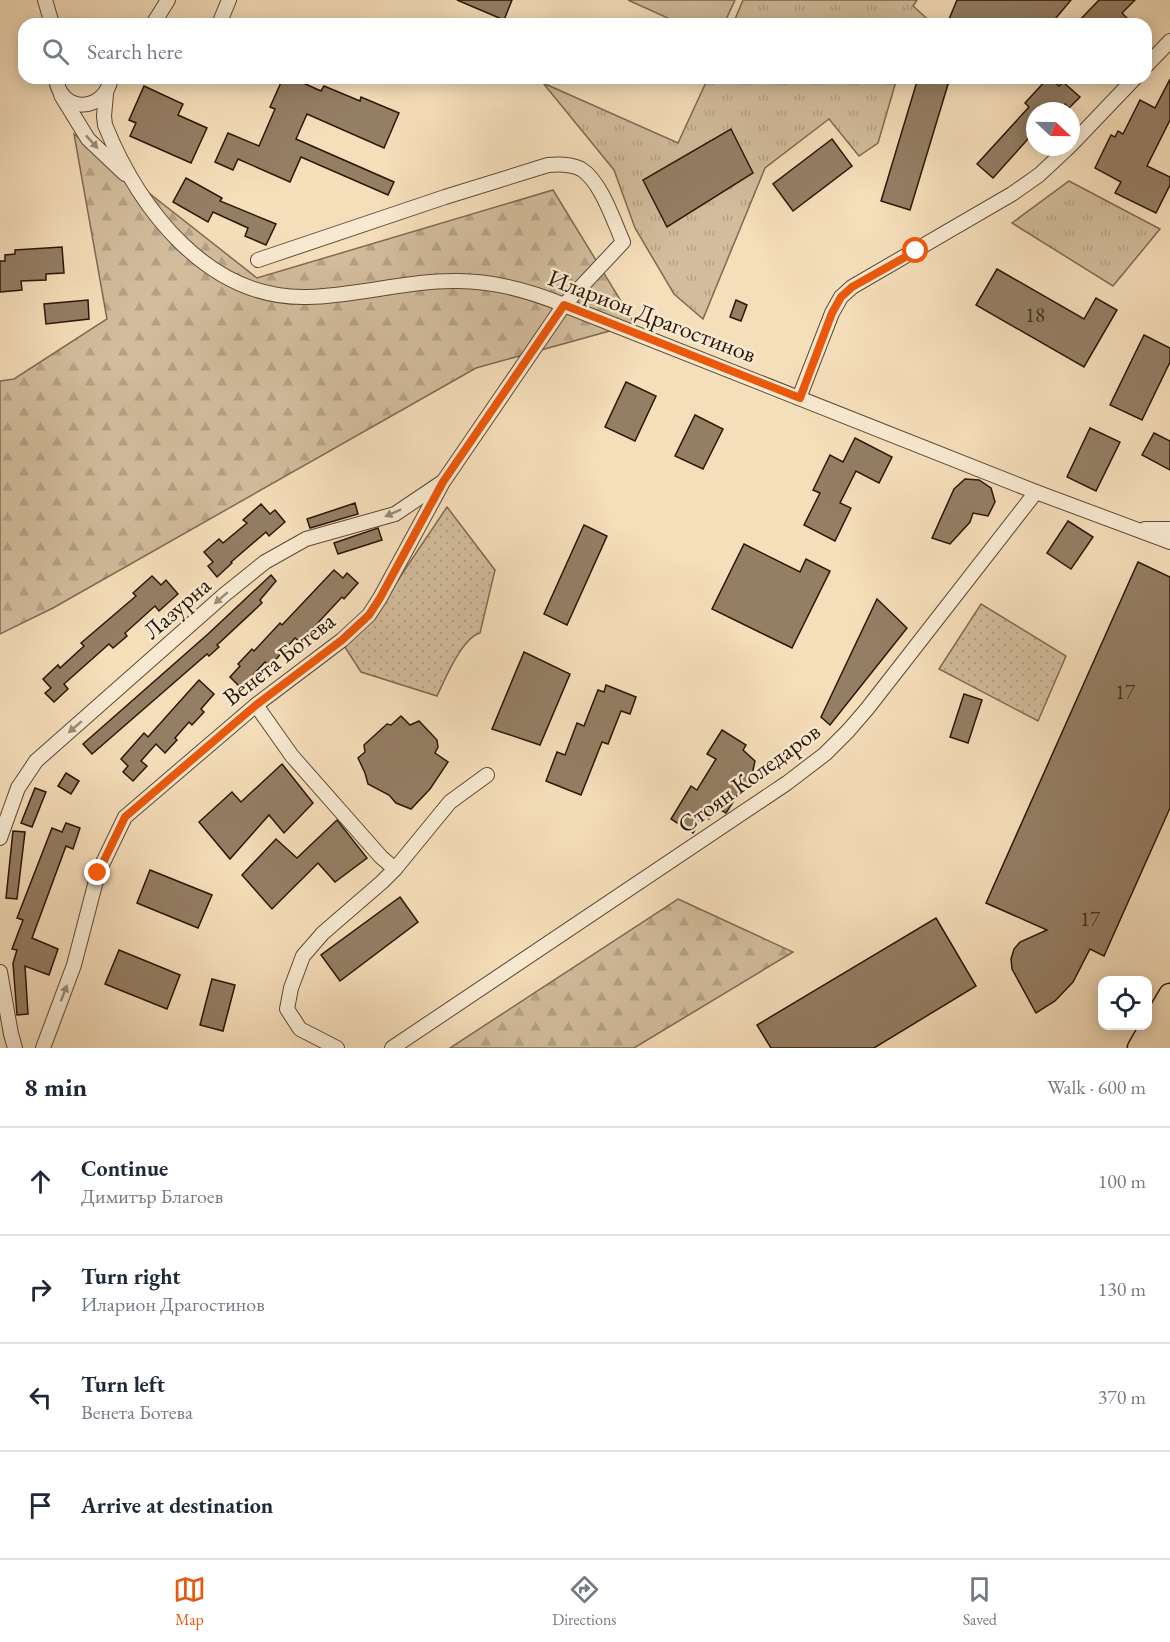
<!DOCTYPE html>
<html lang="en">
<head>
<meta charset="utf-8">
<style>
  body { margin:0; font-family:"EB Garamond",serif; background:#f2f2f3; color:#1f2937 }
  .controls { position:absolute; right:18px; bottom:18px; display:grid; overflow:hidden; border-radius:12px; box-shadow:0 3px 15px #0003 }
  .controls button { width:54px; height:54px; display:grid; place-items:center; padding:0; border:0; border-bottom:2px solid #e0e1e3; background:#fff; color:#1f2937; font:30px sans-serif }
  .compass { position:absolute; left:1026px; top:102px; width:54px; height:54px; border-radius:50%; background:#fff; box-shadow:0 3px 15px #0003; rotate:112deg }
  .stop { position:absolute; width:18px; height:18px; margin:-14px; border:4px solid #ea580c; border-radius:50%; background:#fff }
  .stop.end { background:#ea580c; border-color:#fff; box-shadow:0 2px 6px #0008 }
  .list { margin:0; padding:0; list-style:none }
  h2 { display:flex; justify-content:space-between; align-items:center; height:78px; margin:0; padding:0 24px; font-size:26px }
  h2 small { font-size:20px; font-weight:400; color:#747a83 }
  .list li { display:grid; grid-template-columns:39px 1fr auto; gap:18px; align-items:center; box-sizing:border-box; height:108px; padding:0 24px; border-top:2px solid #e0e1e3 }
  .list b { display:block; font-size:22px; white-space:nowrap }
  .list p { margin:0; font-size:20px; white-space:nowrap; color:#747a83 }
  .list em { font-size:20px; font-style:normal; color:#747a83 }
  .icon { flex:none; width:33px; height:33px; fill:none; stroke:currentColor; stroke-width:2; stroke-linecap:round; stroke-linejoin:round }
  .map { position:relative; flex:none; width:1170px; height:1048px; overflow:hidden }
  .search { position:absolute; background:#fff; box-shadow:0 3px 15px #0003; left:18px; right:18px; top:18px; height:66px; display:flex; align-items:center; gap:15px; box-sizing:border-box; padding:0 21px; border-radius:18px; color:#747a83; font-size:22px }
  .sheet { height:510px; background:#fff }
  nav { display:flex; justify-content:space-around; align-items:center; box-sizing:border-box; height:84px; border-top:2px solid #e0e1e3; background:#fff; font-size:16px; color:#747a83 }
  nav a { display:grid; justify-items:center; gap:3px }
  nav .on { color:#ea580c }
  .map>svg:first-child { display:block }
</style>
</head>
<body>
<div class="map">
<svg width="1170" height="1048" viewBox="0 0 1170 1048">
  <defs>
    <pattern id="grass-tufts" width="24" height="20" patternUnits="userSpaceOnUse" patternTransform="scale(1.5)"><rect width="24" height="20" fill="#d2bc9c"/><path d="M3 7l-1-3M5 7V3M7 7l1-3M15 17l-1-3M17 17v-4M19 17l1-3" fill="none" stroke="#b4a185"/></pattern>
    <pattern id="forest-firs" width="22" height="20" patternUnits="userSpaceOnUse" patternTransform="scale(1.5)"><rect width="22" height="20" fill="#d2bc9c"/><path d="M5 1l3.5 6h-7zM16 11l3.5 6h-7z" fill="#b4a185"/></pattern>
    <pattern id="park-dots" width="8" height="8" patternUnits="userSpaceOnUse" patternTransform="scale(1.5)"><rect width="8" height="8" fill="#d2bc9c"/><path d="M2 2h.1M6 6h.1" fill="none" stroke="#b4a185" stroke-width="1.8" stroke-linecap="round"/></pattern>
  </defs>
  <rect width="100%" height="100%" fill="#f5deba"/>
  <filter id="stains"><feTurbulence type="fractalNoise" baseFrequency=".00333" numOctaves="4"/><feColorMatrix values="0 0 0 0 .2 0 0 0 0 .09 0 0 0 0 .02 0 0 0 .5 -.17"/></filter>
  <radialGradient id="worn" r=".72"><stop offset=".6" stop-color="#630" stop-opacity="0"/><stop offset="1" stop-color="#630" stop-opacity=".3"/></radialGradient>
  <!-- grass -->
  <g fill="url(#grass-tufts)" stroke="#7e6a52" stroke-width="1.5">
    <path d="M743,0H917L913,6L933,24H733Z"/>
    <path d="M708,78H897L878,143L859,156L829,119L765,168L703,319L674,294L635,228L614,170L543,83L678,143Z"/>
    <path d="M1069,181L1160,229L1113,286L1012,223Z"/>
  </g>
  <!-- forest -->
  <g fill="url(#forest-firs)" stroke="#7e6a52" stroke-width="1.5">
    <path d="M74,134L257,278L553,190L635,324L476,368L53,608L0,634V381L14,379L107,319Z"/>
    <path d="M678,899L793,952L634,1048H450Z"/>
  </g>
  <!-- park -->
  <g fill="url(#park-dots)" stroke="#7e6a52" stroke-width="1.5">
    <path d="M447,507L495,570L480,633C462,638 445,679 437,696L361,672L343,644L375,614Z"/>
    <path d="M981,604L1066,656L1038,721L939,669Z"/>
  </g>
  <!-- garden -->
  <path fill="#d2bc9c" stroke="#7e6a52" stroke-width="1.5" d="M628,0H735L724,24H681Z"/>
  <!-- building -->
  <g fill="#947e64" stroke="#2a1707" stroke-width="1.5">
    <path d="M457,0H512L504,20Z"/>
    <path d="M957,0H1071L1051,24H947Z"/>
    <path d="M1099,0H1135L1122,13L1127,18L1122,24H1076Z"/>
    <path d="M283,78H292L321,91L324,86L360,101L361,97L399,113L384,148L307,114L296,139L394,182L388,195L301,157L290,182L238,159L233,170L215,162L228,133L259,146L275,109L270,107Z"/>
    <path d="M918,78H938L949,81L910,210L881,201Z"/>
    <path d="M1048,78H1050L1059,86L1063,82L1080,97L1069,108L1065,104L1058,111H1035V131L993,178L977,164L1029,107L1025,103Z"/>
    <path d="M1170,79V120L1147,166L1170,177V185L1156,213L1115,193L1121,182L1095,168L1111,135L1115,137L1118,131L1123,134L1140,100L1155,108Z"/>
    <path d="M144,86L183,104L178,115L207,128L191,163L130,136L136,123L129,120Z"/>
    <path d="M731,129L753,173L667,227L643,180Z"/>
    <path d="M832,139L852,166L793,211L773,184Z"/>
    <path d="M186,178L222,198L220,201L276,224L266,245L245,236L248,228L213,212L208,222L173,202Z"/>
    <path d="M62,247L64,273L46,274V280L21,281L22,290L0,292V261H5V255L15,254V250Z"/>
    <path d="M997,269L1084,319L1096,298L1117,310L1084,367L976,305Z"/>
    <path d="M88,300L89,319L46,324L44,304Z"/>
    <path d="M736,300L747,305L741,321L730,317Z"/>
    <path d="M1144,335L1170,348V362L1142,420L1110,405Z"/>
    <path d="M626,382L656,396L635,441L605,427Z"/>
    <path d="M695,415L723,429L703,469L675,456Z"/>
    <path d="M1090,428L1120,442L1096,491L1067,477Z"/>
    <path d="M1154,433L1170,441V470L1142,455Z"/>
    <path d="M855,438L892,457L879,483L856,471L840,503L851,508L835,541L804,525L820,493L813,490L830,455L843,462Z"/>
    <path d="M965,479L979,480L991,488L995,502L988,516L973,513L970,522L950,544L932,538L954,489Z"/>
    <path d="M355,503L358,514L310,528L307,519Z"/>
    <path d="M261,504L270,514L275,510L285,522L269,536L266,532L231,562L232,563L217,577L208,566L213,562L204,552L219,539L223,543L247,523L243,520Z"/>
    <path d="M1068,521L1093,537L1071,569L1047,553Z"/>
    <path d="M584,525L607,536L567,625L544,614Z"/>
    <path d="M378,528L382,540L338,554L334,543Z"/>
    <path d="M744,544L800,572L806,559L830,571L792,648L712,609Z"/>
    <path d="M1138,562L1170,577V808L1104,956L1090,949L1073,982L1055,1001L1036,1013L1012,969L1011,959L1014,949L1020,942L1047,930L986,903Z"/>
    <path d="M334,570L343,578L347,573L358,583L344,599L342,597L300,642L295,638L270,666L265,662L241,688L230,677L240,666L238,664L252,649L254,651L280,623L282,625Z"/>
    <path d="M271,575L276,581L260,600L262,603L217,645L219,647L209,656L207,654L92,754L83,744L208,634Z"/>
    <path d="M152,576L161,585L166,580L178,594L159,611L155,606L125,633L127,636L113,648L109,644L64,684L68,689L54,702L45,693L51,688L43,679L58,665L60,668L84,646L81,643L136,596L133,593Z"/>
    <path d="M877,599L907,628L830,725L821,717Z"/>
    <path d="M524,652L570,674L540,745L492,729Z"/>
    <path d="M199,680L214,694L201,709L204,712L192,725L189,722L175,738L177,740L165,753L156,744L141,761L147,766L133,781L123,772L128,766L121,759L144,733L148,737Z"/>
    <path d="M606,685L636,697L630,714L621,711L608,744L602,742L581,795L546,781L557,752L565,755L577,723L584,726L598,690L604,692Z"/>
    <path d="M964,694L982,700L968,743L950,737Z"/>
    <path d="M401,716L410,725L419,721L437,740L438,747L435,753L448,762L430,789L411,809L396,803L389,795L368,784L365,773L358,758L365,752L364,745L387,724L391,725Z"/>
    <path d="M722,730L746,745L743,750L755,761L749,788L744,785L726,813L716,807L709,819L704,816L693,833L671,819L691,786L697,790L716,759L707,754Z"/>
    <path d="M282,764L313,803L284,833L269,815L230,859L199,822L232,792L241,802Z"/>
    <path d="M66,773L79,781L71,794L58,786Z"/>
    <path d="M35,788L46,792L32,827L21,823Z"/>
    <path d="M337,820L367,858L335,882L318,863L272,909L242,875L276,839L297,858Z"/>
    <path d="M66,823L80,828L73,849L66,846L32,938L58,949L49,975L25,966L28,1014L17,1015L13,963L17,950L12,949L23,920L17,918L52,828L62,832Z"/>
    <path d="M13,831L25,832L17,899L6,898Z"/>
    <path d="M150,870L212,895L198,928L137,903Z"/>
    <path d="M400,897L418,922L340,981L321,955Z"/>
    <path d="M936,918L976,986L874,1048H771L757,1025Z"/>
    <path d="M119,950L180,975L167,1009L105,984Z"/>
    <path d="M212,979L235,985L223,1031L200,1025Z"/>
  </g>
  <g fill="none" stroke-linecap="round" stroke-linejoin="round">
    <!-- minor casing -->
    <g stroke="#5d4934" stroke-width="16">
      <g id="minor">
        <path d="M45,0L52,24"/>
        <path d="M153,24L168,0"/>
        <path d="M219,24L229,0"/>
        <path d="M1146,66L1170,41"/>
        <path d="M56,78C60,114 105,113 111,78"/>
        <path d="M106,94L104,116L105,125C139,209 208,300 308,297C358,296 408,280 458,281C496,281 530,291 564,305L1036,492L1170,542"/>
        <path d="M61,95L88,139L125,174"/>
        <path d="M1071,145L1135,78"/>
        <path d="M799,398L832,313L841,297L852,287L1012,194L1039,175L1069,147"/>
        <path d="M1145,529H1170"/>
        <path d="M256,705L292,756L381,857L395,869"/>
        <path d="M0,838L18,788L36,761L224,595L265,562L306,539L395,514L441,483"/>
        <path d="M0,972L11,1034L15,1048"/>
        <path d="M43,1048L74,965L98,873L125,817L256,705L342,640L369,615L380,598L443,482L564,305L623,242C614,222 601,181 581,169C571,164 559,164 548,165L445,197L258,260"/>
        <path d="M337,1048L300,1029L287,1009L291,988L303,956L323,933L382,882L395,869L450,802L487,775"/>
        <path d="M392,1048L787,783L825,754L848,731L867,709L1036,492"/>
      </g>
    </g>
    <!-- primary casing -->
    <g stroke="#2a1707" stroke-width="25">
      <g id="primary">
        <path d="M1139,1048L1170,995"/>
        <path d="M1157,1048L1170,1028"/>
      </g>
    </g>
    <!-- minor -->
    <use href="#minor" stroke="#f8ead2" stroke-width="14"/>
    <!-- primary -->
    <use href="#primary" stroke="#f5deba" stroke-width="22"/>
  </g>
  <!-- one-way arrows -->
  <defs><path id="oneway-solid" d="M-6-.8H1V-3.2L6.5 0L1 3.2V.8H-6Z" transform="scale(1.5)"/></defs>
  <g fill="#9b8b77">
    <use href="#oneway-solid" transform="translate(92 142) rotate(47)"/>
    <use href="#oneway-solid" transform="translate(393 513) rotate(156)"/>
    <use href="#oneway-solid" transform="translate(221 598) rotate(139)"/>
    <use href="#oneway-solid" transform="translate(75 727) rotate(139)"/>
    <use href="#oneway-solid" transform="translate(64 993) rotate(-69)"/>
  </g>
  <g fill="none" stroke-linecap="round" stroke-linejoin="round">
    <!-- route -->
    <path stroke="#ea580c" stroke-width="8" d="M98,873L125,817L256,705L342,640L369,615L380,598L443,482L564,305L800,398L832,313L841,297L852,287L916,251"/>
  </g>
  <g text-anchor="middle" stroke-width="5" stroke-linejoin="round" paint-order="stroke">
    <!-- number labels -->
    <g font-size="21" fill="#44311e">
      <text x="1035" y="322">18</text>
      <text x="1125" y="699">17</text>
      <text x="1090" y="926">17</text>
    </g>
    <!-- street labels -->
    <g font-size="24" fill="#2a1707" stroke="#f8ead2">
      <text transform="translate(652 316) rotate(21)" y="8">Иларион Драгостинов</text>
      <text transform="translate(177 608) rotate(-41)" y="8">Лазурна</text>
      <text transform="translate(279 659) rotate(-38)" y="8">Венета Ботева</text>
      <text transform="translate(749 778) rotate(-36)" y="8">Стоян Коледаров</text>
    </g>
  </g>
  <rect width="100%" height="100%" filter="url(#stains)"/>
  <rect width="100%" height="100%" fill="url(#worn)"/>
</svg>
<div class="controls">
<button><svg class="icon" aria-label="locate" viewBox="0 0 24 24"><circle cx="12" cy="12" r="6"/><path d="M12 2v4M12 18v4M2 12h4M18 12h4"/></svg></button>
</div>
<svg class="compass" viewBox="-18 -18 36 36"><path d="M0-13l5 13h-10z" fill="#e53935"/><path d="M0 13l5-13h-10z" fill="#747a83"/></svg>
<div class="stop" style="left:916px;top:251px"></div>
<div class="stop end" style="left:98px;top:873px"></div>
<div class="search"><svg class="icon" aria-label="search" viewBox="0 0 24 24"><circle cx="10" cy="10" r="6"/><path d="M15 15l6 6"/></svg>Search here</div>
</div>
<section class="sheet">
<h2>8 min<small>Walk · 600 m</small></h2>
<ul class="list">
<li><svg class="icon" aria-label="ahead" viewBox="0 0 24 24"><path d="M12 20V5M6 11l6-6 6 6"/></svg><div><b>Continue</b><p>Димитър Благоев</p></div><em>100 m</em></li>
<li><svg class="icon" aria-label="right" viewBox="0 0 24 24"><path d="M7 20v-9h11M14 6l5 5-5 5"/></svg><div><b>Turn right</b><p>Иларион Драгостинов</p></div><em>130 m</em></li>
<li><svg class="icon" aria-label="left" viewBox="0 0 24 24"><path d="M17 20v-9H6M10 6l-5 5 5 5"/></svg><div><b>Turn left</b><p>Венета Ботева</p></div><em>370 m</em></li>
<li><svg class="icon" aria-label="arrive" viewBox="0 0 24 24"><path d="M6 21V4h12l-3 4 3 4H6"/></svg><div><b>Arrive at destination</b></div></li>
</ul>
</section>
<nav>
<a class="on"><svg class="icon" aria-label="map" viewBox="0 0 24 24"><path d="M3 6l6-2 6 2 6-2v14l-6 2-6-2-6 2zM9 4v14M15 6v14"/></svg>Map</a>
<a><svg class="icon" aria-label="directions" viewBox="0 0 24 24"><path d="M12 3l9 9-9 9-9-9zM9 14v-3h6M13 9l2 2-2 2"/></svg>Directions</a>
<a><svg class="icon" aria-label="saved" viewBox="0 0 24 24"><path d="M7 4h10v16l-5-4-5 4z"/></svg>Saved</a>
</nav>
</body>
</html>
